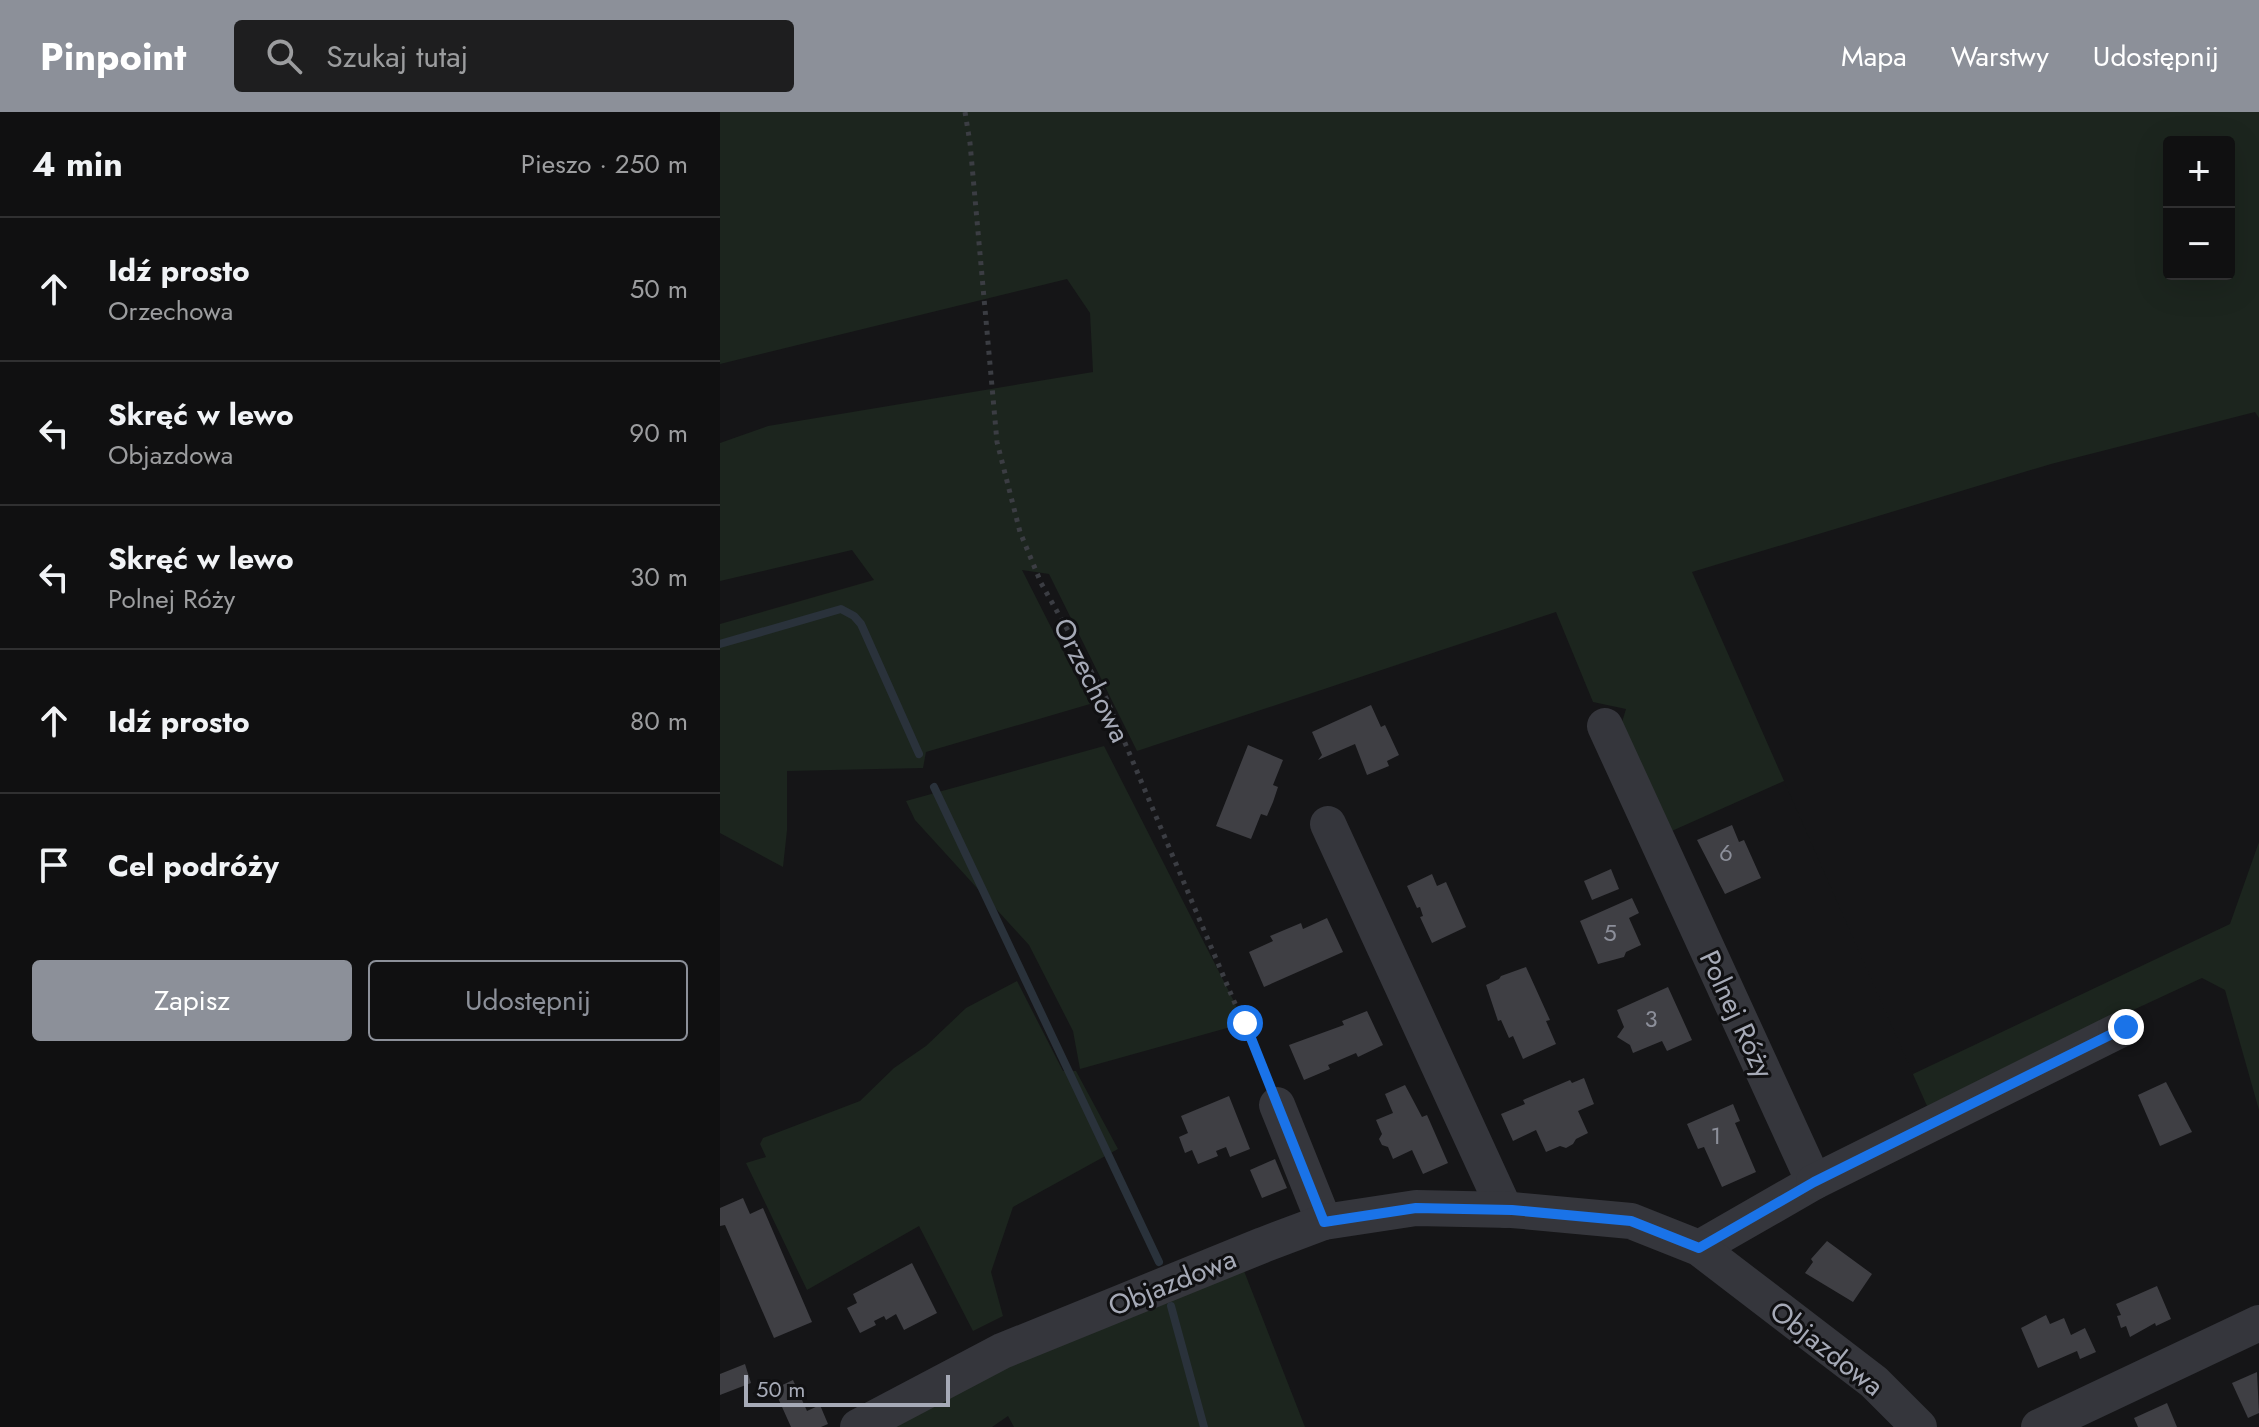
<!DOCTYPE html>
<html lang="pl">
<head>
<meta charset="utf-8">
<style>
  body { margin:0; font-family:Jost,sans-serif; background:#1e1e1f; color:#f1f3f6 }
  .controls { position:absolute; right:24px; top:24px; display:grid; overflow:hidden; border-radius:8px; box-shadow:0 8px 32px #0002 }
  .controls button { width:72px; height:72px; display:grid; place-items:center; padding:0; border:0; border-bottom:2px solid #303031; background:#101011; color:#f1f3f6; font:40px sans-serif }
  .scale { position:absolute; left:24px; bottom:20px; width:206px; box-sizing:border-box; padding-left:8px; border:4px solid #a6aab7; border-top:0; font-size:22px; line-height:28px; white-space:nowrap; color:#a6aab7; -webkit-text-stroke:6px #101012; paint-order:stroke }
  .stop { position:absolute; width:24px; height:24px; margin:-18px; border:6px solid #1a73e8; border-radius:50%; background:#fff }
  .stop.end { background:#1a73e8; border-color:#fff; box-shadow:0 2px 8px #0008 }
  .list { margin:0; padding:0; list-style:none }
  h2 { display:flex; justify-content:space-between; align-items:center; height:104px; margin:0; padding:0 32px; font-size:34px }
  h2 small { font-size:26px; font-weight:400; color:#9c9d9f }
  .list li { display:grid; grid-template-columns:52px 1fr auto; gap:24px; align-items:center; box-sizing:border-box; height:144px; padding:0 32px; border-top:2px solid #303031 }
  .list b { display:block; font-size:30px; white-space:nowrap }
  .list p { margin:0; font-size:26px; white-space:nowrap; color:#9c9d9f }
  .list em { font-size:26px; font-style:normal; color:#9c9d9f }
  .actions { display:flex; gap:16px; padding:24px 32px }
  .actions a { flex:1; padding:18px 0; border:2px solid #8c9099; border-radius:8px; text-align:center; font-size:28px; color:#8c9099 }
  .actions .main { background:#8c9099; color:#fff }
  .icon { flex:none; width:44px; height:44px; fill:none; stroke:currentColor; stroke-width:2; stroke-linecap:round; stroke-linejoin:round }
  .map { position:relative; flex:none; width:1539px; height:1315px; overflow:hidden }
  header { display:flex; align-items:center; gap:48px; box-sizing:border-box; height:112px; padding:0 40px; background:#8c9099; color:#fff }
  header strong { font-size:38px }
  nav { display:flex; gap:44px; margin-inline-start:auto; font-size:28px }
  .search { width:560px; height:72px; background:#1e1e1f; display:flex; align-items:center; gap:20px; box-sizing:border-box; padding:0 28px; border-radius:8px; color:#9c9d9f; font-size:30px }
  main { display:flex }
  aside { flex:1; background:#101011 }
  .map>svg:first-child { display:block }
</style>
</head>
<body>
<header>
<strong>Pinpoint</strong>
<div class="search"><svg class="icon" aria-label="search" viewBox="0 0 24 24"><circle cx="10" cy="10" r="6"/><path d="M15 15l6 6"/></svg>Szukaj tutaj</div>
<nav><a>Mapa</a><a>Warstwy</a><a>Udostępnij</a></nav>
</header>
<main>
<aside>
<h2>4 min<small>Pieszo · 250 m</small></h2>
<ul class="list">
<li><svg class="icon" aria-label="ahead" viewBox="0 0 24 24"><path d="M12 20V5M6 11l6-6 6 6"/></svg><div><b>Idź prosto</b><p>Orzechowa</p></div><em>50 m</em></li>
<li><svg class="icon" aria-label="left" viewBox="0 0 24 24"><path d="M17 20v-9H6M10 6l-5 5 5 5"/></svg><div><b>Skręć w lewo</b><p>Objazdowa</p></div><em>90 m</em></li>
<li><svg class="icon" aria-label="left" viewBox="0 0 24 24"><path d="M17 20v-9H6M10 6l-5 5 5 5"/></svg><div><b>Skręć w lewo</b><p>Polnej Róży</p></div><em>30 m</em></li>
<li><svg class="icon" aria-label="ahead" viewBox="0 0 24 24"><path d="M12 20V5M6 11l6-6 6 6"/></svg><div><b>Idź prosto</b></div><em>80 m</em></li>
<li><svg class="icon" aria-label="arrive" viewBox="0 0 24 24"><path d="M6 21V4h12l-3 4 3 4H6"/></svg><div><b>Cel podróży</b></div></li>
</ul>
<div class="actions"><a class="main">Zapisz</a><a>Udostępnij</a></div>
</aside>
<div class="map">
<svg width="1539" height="1315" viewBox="0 0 1539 1315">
  <rect width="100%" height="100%" fill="#151517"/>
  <!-- green -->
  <g fill="#1c251e" fill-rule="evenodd">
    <path d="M0,0H1539V306L1535,300L1331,352L972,460L1193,962L1510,812L1539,730V998L1505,878L1482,866L1207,994L1064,669L945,722L899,620L906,597L873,590L836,500L417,639L329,462L302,458L370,592L206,640L203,656L67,659V718L63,755L0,721V512L154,468L132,438L0,469V331L48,314L373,260L370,201L347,167L0,252ZM1449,30H1509V162H1449Z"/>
    <path d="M384,634L525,911L360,957L353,919L309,833L195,708L186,689Z"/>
    <path d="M297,869L343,959H356L398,1037L293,1095L271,1160L283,1204L253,1219L199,1114L87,1178L26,1051L46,1045L40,1032L43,1026L140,989L174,956L206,934L246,896Z"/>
    <path d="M517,1141L585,1315H294L288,1304L272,1315H162Z"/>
  </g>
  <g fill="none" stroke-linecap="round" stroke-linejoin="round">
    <!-- stream -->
    <g stroke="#2a323b" stroke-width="8">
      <path d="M0,532L121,497L134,504L141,512L199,642"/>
      <path d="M214,675L439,1150"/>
      <path d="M451,1194L484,1315"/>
    </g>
  </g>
  <!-- building -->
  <g fill="#3f3f44">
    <path d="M651,593L661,615L665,613L679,643L667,649L669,654L647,663L635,632L598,648L602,643L592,620Z"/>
    <path d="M528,633L563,648L553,673L558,675L553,690L547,704L541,702L531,727L496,714Z"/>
    <path d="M1012,713L1019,730L1024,728L1041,766L1005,782L977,728Z"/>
    <path d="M891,757L899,777L872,788L864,769Z"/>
    <path d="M712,762L717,774L726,770L746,815L712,831L700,805L703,804L700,795L697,796L687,774Z"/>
    <path d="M912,786L919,801L909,806L921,833L906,840L904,845L878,852L860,809Z"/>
    <path d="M607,806L623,840L544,875L529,840L553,829L550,824L581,811L583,817Z"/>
    <path d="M806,855L830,908L826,909L836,932L803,947L793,924L789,926L781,908L778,909L766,873L779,867L781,864Z"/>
    <path d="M948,875L972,928L947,939L942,929L913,941L910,933L897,925L904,915L897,898Z"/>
    <path d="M647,899L663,933L638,945L636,941L608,953L610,957L584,968L569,933L624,913L622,909Z"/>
    <path d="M864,966L874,992L858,999L868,1021L856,1027L853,1032L846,1036L840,1034L826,1040L816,1018L793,1029L781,1002L805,992L803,988L850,968L852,971Z"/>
    <path d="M1446,970L1472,1020L1440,1034L1418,983Z"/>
    <path d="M685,973L702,1005L707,1003L728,1051L703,1062L692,1038L673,1047L668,1035L662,1033L659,1027L662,1022L656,1008L673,1001L665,982Z"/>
    <path d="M509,984L530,1037L510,1045L506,1035L496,1039L498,1044L478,1052L472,1038L465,1041L459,1025L468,1021L461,1004Z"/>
    <path d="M1013,992L1020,1009L1015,1011L1036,1060L1002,1075L984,1035L978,1037L967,1012Z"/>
    <path d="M555,1047L567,1076L542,1086L530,1058Z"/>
    <path d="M23,1086L30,1102L43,1096L92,1210L54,1226L5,1113L0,1114V1096Z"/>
    <path d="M1107,1129L1152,1162L1133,1190L1085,1161L1093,1150L1091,1147Z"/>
    <path d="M192,1151L217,1201L184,1218L176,1202L166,1208L164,1204L154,1209L156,1213L140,1221L127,1196L137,1191L133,1182Z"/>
    <path d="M1437,1174L1451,1207L1436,1214L1435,1211L1410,1225L1406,1214L1401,1216L1397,1204L1401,1203L1396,1192Z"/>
    <path d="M1326,1203L1330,1212L1344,1206L1351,1223L1365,1216L1376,1240L1360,1247L1357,1239L1318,1256L1301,1216Z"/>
    <path d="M25,1252L31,1271L0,1283V1262Z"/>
    <path d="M1537,1260L1539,1301L1528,1306L1512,1271Z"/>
    <path d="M73,1268L87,1299L100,1293L108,1312L101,1315H71L54,1277Z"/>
    <path d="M1447,1291L1457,1315H1418L1414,1306Z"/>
  </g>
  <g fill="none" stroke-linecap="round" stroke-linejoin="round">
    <!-- path -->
    <path stroke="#3b3d43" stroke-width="5" stroke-dasharray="4 6" stroke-linecap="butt" d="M245,0L250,31L277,330L300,420L321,471L386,586L546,965"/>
    <!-- minor -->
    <g stroke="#35363c" stroke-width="36">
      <path d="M885,614L1094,1070L979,1136"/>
      <path d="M608,712L785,1098"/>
      <path d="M557,993L604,1110"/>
      <path d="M1094,1070L1406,915"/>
      <path d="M138,1315L282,1239L543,1133L604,1110L696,1096L792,1098L911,1109L979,1136L1154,1270L1199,1315"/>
      <path d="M1319,1315L1539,1211"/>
    </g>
  </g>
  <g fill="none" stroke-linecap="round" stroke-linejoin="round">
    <!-- route -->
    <path stroke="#1a73e8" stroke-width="10" d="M525,911L604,1110L696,1096L792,1098L911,1109L979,1136L1094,1070L1406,915"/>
  </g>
  <g text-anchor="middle" stroke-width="6" stroke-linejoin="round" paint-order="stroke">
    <!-- number labels -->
    <g font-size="24" fill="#8c8f9a">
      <text x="1006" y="749">6</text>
      <text x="890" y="829">5</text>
      <text x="931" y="915">3</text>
      <text x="996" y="1032">1</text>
    </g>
    <!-- street labels -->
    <g font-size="28" fill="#a6aab7" stroke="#101012">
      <text transform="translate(372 568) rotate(63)" y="10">Orzechowa</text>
      <text transform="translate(1017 902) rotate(65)" y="10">Polnej Róży</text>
      <text transform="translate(452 1170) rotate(-22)" y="10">Objazdowa</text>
      <text transform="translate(1107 1236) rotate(38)" y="10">Objazdowa</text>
    </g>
  </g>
</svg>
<div class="controls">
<button>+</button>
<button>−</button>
</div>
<div class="scale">50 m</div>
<div class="stop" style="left:525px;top:911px"></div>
<div class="stop end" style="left:1406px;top:915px"></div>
</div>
</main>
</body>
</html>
